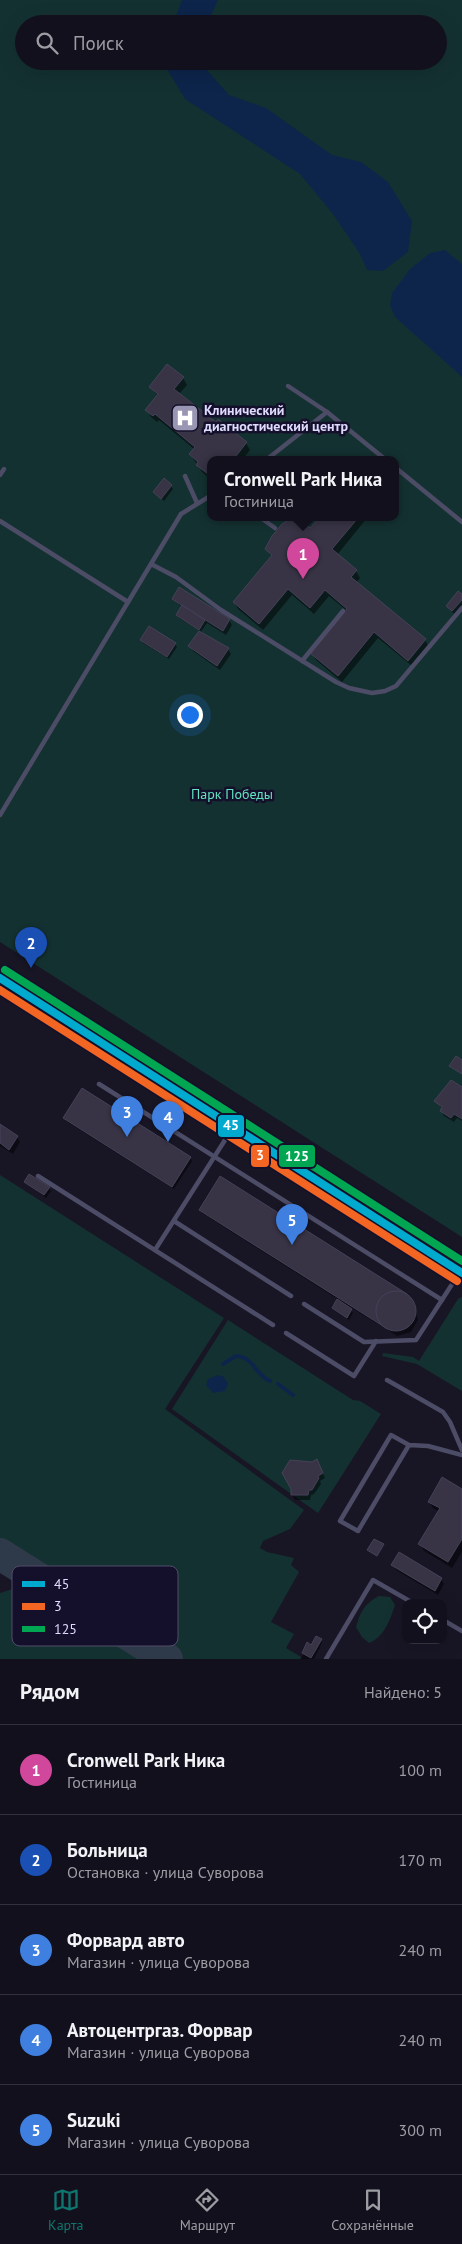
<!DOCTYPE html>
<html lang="ru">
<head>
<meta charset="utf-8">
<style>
  body { margin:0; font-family:"PT Sans",sans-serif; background:#1f1e29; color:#f1f3f6 }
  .controls { position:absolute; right:15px; bottom:15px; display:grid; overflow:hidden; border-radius:10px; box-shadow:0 5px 20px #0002 }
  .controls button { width:45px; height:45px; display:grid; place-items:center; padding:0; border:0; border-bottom:1px solid #31303b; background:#12101c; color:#f1f3f6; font:25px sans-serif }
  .you { position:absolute; left:189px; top:714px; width:18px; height:18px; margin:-12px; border:4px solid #fff; border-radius:50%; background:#1a73e8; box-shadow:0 0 0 8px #1a73e833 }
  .badge { display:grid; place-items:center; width:32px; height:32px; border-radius:50%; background:#0f766e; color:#fff; font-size:16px; font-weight:700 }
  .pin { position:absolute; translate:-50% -41px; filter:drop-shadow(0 1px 2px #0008) }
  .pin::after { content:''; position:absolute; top:26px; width:18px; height:15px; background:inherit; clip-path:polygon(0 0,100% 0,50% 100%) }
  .popup { position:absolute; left:207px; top:456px; width:192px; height:65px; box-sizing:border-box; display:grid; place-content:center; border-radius:10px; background:#12101c; filter:drop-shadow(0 1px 4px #0005); font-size:16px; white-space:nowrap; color:#9c9da3 }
  .popup b { font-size:19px; color:#f1f3f6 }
  .popup::after { content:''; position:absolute; left:50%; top:100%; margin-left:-10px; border:10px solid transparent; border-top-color:#12101c }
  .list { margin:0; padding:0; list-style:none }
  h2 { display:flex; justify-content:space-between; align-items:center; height:65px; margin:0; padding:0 20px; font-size:21px }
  h2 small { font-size:16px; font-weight:400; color:#9c9da3 }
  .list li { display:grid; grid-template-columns:32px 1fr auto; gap:15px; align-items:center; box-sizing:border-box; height:90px; padding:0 20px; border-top:1px solid #31303b }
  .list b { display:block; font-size:19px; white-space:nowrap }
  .list p { margin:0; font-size:16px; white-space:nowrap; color:#9c9da3 }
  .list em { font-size:16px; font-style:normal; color:#9c9da3 }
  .icon { flex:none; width:28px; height:28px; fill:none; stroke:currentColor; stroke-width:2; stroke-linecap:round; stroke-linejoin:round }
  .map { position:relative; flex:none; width:462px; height:1659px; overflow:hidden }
  .search { position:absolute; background:#12101c; box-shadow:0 5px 20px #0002; left:15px; right:15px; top:15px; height:55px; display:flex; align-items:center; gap:12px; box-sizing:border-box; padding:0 18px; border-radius:28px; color:#9c9da3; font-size:19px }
  .sheet { height:515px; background:#12101c }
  nav { display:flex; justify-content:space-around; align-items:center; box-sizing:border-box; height:70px; border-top:1px solid #31303b; background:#12101c; font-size:14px; color:#9c9da3 }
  nav a { display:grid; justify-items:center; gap:2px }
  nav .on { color:#0f766e }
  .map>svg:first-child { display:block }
</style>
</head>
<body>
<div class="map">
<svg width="462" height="1659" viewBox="0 0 462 1659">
  <rect width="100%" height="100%" fill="#181625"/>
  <!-- green -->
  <g fill="#143131" fill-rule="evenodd">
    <path d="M0,0H462V1237L0,942ZM24,24H438V61H24ZM210,460H396V518H210Z"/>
    <path d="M0,1175L224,1318L165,1409L304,1510L290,1529L263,1541L260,1548L267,1552L294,1558L291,1565L299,1572L271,1622L294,1634L286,1648L301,1657L300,1659H181L0,1548Z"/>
    <path d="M462,1297V1391L417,1364L382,1356L383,1353L413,1357L419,1361L458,1299Z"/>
    <path d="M228,1320L353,1400L360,1401L381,1414L318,1513L172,1409Z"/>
    <path d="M13,1589H40L149,1659H0V1593Z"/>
    <path d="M379,1596L390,1597L395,1605C390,1620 384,1637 369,1643L362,1637L356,1627C360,1612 365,1603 379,1596Z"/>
  </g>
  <!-- water -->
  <g fill="#0d254b">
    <path d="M182,0H218L207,24H173Z"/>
    <path d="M167,61H205L206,69L229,95L266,108L332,155L361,162L388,182L412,221L408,252L383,271L367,270L360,254L333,214L300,174L185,99L167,69Z"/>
    <path d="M445,250L462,264V377L395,317L390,305L392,293L410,269L430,253Z"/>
    <path d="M218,1375L224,1377L228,1384L225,1391L213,1393L206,1385L208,1379Z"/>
  </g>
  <!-- shadow -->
  <g fill="#0007">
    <path d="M183,378L187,385L179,394L216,424L246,443L250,450L242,460H210V479L202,472L190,454L194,449L159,420L157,422L151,417L147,410L158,396L150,387Z"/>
    <path d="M171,486L173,489L164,501L155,492Z"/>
    <path d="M293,518L310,530L321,518H367L337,555L356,571L360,578L356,583L425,640L429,647L412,666L378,638L342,682L316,660L312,653L347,611L329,596L314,614L292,595L263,630L238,609L234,602L272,557L267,548L283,525Z"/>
    <path d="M462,596V605L454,614L447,606Z"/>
    <path d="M173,599L229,620L232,625L226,635L207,623L200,633L228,649L231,654L220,670L193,651L190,646L200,631L179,618L177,615L182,607Z"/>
    <path d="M149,627L175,644L177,647L169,659L143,643L141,640Z"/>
    <path d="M462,1088V1121L457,1118L454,1122L444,1116L441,1111L442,1109L436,1101Z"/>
    <path d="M64,1118L190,1157L192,1161L174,1189L66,1121Z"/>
    <path d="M0,1126L17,1137L20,1142L13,1154L0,1146Z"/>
    <path d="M25,1182L49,1188L51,1191L46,1198Z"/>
    <path d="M200,1210L402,1292L412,1300L418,1320L411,1332L397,1336L385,1328L379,1313L378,1320L381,1326L350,1307L353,1313L349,1320L333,1309L339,1300L202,1213Z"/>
    <path d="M317,1460L325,1478L320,1481L321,1484L314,1494L311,1495L310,1500H295L292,1495L312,1463Z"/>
    <path d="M462,1490V1552L452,1568L424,1551L420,1544L439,1512L433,1508L429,1502Z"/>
    <path d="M399,1554L441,1579L444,1584L438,1595L396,1570L393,1565Z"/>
    <path d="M321,1640L322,1643L314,1659H301L308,1644L312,1646Z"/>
  </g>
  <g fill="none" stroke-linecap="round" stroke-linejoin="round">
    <!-- stream -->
    <g stroke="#0d254b" stroke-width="4">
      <path d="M223,1364L236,1356C254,1357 255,1375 270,1381"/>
      <path d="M278,1384L293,1395"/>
    </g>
    <!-- taxiway -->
    <path stroke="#2e3949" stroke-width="32" d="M0,1554L167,1659"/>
  </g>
  <!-- building -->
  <g fill="#383446" stroke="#454158">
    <path d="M167,364L184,377L174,389L216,422L218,419L247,442L233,460H210V471L208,474L196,465L198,462L189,454L195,447L155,414L153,416L145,410L158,394L149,387Z"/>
    <path d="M164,478L172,485L161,499L153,492Z"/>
    <path d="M292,518H297L310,528L319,518H358L332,549L357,570L351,577L426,639L408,661L374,632L338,676L310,653L347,609L325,590L310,608L288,589L259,624L233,602L272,555L265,549L272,536L282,524Z"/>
    <path d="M179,587L230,619L223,631L172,599Z"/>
    <path d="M458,591L462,594V600L452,611L446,606Z"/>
    <path d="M182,605L205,620L199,630L176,615Z"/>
    <path d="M149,626L176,643L167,657L140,640Z"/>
    <path d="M199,631L229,648L217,666L188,646Z"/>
    <path d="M456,1056L462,1060V1074L449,1066Z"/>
    <path d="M451,1080L462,1087V1119L454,1114L451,1118L440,1111L442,1107L434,1101Z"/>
    <path d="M82,1088L191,1157L172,1187L63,1118Z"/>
    <path d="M0,1124L18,1136L9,1150L0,1143Z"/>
    <path d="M29,1174L50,1187L44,1195L24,1182Z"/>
    <path d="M220,1176L407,1294L392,1292L380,1301L377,1316L386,1328L199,1210Z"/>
    <circle cx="396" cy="1311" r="20"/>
    <path d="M337,1299L352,1309L347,1318L332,1308Z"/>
    <path d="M317,1459L323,1473L318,1476L319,1478L312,1490H309L308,1495H291V1489L282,1473L290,1460L312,1462Z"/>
    <path d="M442,1477L462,1489V1539L448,1562L418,1544L440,1508L428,1502Z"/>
    <path d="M374,1539L384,1544L377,1556L367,1550Z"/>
    <path d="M399,1552L442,1578L435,1591L391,1565Z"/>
    <path d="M316,1636L322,1639L311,1658L302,1653L307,1642L311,1645Z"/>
  </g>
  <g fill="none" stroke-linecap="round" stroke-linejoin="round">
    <!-- lane -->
    <g stroke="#4c4c66" stroke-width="4.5">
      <path d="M327,412L386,460"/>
      <path d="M266,460L327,412L288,386"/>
      <path d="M396,468L462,522"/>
      <path d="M0,475L4,469"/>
      <path d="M185,476L197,503"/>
      <path d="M261,518L275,528"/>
      <path d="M0,521L128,602"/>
      <path d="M151,564L176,577L221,610L336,682L349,688L372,693L385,691L396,686L462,608"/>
      <path d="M302,661L343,611"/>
      <path d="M0,815L181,514L210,496"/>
      <path d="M99,1084L442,1300"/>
      <path d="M38,1176L273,1325"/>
      <path d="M174,1221L291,1296"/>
      <path d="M155,1250L232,1129"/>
      <path d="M304,1304L364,1342L416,1340L458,1275"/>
      <path d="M286,1333L354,1376L376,1341"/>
      <path d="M387,1380L443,1412L450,1422L462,1450"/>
      <path d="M409,1445L358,1531L340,1521L391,1435L409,1445L428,1446L462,1455"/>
      <path d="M443,1620L462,1631"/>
      <path d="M326,1659L373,1580L413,1603"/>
    </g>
    <!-- primary -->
    <path stroke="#554d6a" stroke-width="15" d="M0,978L462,1273"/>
    <!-- bus-1 casing -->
    <g stroke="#14102b" stroke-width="11">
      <path id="bus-1" d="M0,978L462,1273"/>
    </g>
    <!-- bus-2 casing -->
    <g stroke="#14102b" stroke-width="11">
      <path id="bus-2" d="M0,990L457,1281"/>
    </g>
    <!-- bus-3 casing -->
    <g stroke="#14102b" stroke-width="11">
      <path id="bus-3" d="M5,970L462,1261"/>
    </g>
    <!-- bus-1 -->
    <use href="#bus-1" stroke="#00a9ce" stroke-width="8"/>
    <!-- bus-2 -->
    <use href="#bus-2" stroke="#f26522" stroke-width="8"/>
    <!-- bus-3 -->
    <use href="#bus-3" stroke="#00a651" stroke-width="8"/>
  </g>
  <!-- icons -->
  <defs>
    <g id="hospital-square" transform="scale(1.4375)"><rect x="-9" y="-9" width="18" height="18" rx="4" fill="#9996b3" stroke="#14102b"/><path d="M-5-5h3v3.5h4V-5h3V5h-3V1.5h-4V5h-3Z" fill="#fff"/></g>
  </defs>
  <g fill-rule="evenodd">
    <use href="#hospital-square" x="185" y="418"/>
  </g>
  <g text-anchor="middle" stroke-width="5" stroke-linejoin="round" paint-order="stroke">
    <!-- poi labels -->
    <g font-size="14" font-weight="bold" fill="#dedbff" stroke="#14102b" text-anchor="start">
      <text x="204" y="415">Клинический<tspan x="204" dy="16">диагностический центр</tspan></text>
    </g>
    <!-- park labels -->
    <g font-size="14" fill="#63e3bf" stroke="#14102b">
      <text x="232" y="799">Парк Победы</text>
    </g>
  </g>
  <!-- legend -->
  <rect x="12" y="1566" width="166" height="80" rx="8" fill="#14102b" stroke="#514d6b" stroke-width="1"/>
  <rect x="22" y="1581" width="23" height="6" fill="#00a9ce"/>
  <rect x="22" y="1603" width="23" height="7" fill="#f26522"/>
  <rect x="22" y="1626" width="23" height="6" fill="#00a651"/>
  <g font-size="14" fill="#dedbff">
    <text x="54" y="1589">45</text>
    <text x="54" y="1611">3</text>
    <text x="54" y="1634">125</text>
  </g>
  <g stroke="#14102b" stroke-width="2">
    <rect x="217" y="1114" width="28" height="24" rx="5" fill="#00a9ce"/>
    <rect x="250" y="1144" width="20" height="24" rx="5" fill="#f26522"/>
    <rect x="278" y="1144" width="38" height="24" rx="5" fill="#00a651"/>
  </g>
  <g font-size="14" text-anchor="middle" font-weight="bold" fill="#fff">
    <text x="231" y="1130">45</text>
    <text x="260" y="1160">3</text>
    <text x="297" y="1161">125</text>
  </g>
</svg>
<div class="controls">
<button><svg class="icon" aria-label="locate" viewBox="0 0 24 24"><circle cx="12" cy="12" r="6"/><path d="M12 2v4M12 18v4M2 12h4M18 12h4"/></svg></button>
</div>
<div class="you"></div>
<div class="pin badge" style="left:303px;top:579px;background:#d1479c">1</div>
<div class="popup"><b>Cronwell Park Ника</b>Гостиница</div>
<div class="pin badge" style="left:31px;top:968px;background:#1a4fb4">2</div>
<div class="pin badge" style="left:127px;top:1137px;background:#3f7fe0">3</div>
<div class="pin badge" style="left:168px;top:1142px;background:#3f7fe0">4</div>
<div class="pin badge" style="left:292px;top:1245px;background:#3f7fe0">5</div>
<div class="search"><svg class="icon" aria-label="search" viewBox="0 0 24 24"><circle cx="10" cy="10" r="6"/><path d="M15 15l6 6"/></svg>Поиск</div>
</div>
<section class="sheet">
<h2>Рядом<small>Найдено: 5</small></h2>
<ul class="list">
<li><span class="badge" style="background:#d1479c">1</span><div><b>Cronwell Park Ника</b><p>Гостиница</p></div><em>100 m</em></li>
<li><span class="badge" style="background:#1a4fb4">2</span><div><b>Больница</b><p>Остановка · улица Суворова</p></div><em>170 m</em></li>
<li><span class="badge" style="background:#3f7fe0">3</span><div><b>Форвард авто</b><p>Магазин · улица Суворова</p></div><em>240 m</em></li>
<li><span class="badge" style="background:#3f7fe0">4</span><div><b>Автоцентргаз. Форвар</b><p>Магазин · улица Суворова</p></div><em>240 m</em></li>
<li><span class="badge" style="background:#3f7fe0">5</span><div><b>Suzuki</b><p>Магазин · улица Суворова</p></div><em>300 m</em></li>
</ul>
</section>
<nav>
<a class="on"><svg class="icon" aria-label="map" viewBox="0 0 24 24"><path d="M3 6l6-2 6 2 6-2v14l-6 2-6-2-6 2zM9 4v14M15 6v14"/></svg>Карта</a>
<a><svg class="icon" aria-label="directions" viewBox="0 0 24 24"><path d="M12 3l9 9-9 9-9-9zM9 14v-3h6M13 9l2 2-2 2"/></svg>Маршрут</a>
<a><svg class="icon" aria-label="saved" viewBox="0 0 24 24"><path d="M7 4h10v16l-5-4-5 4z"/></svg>Сохранённые</a>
</nav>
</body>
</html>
